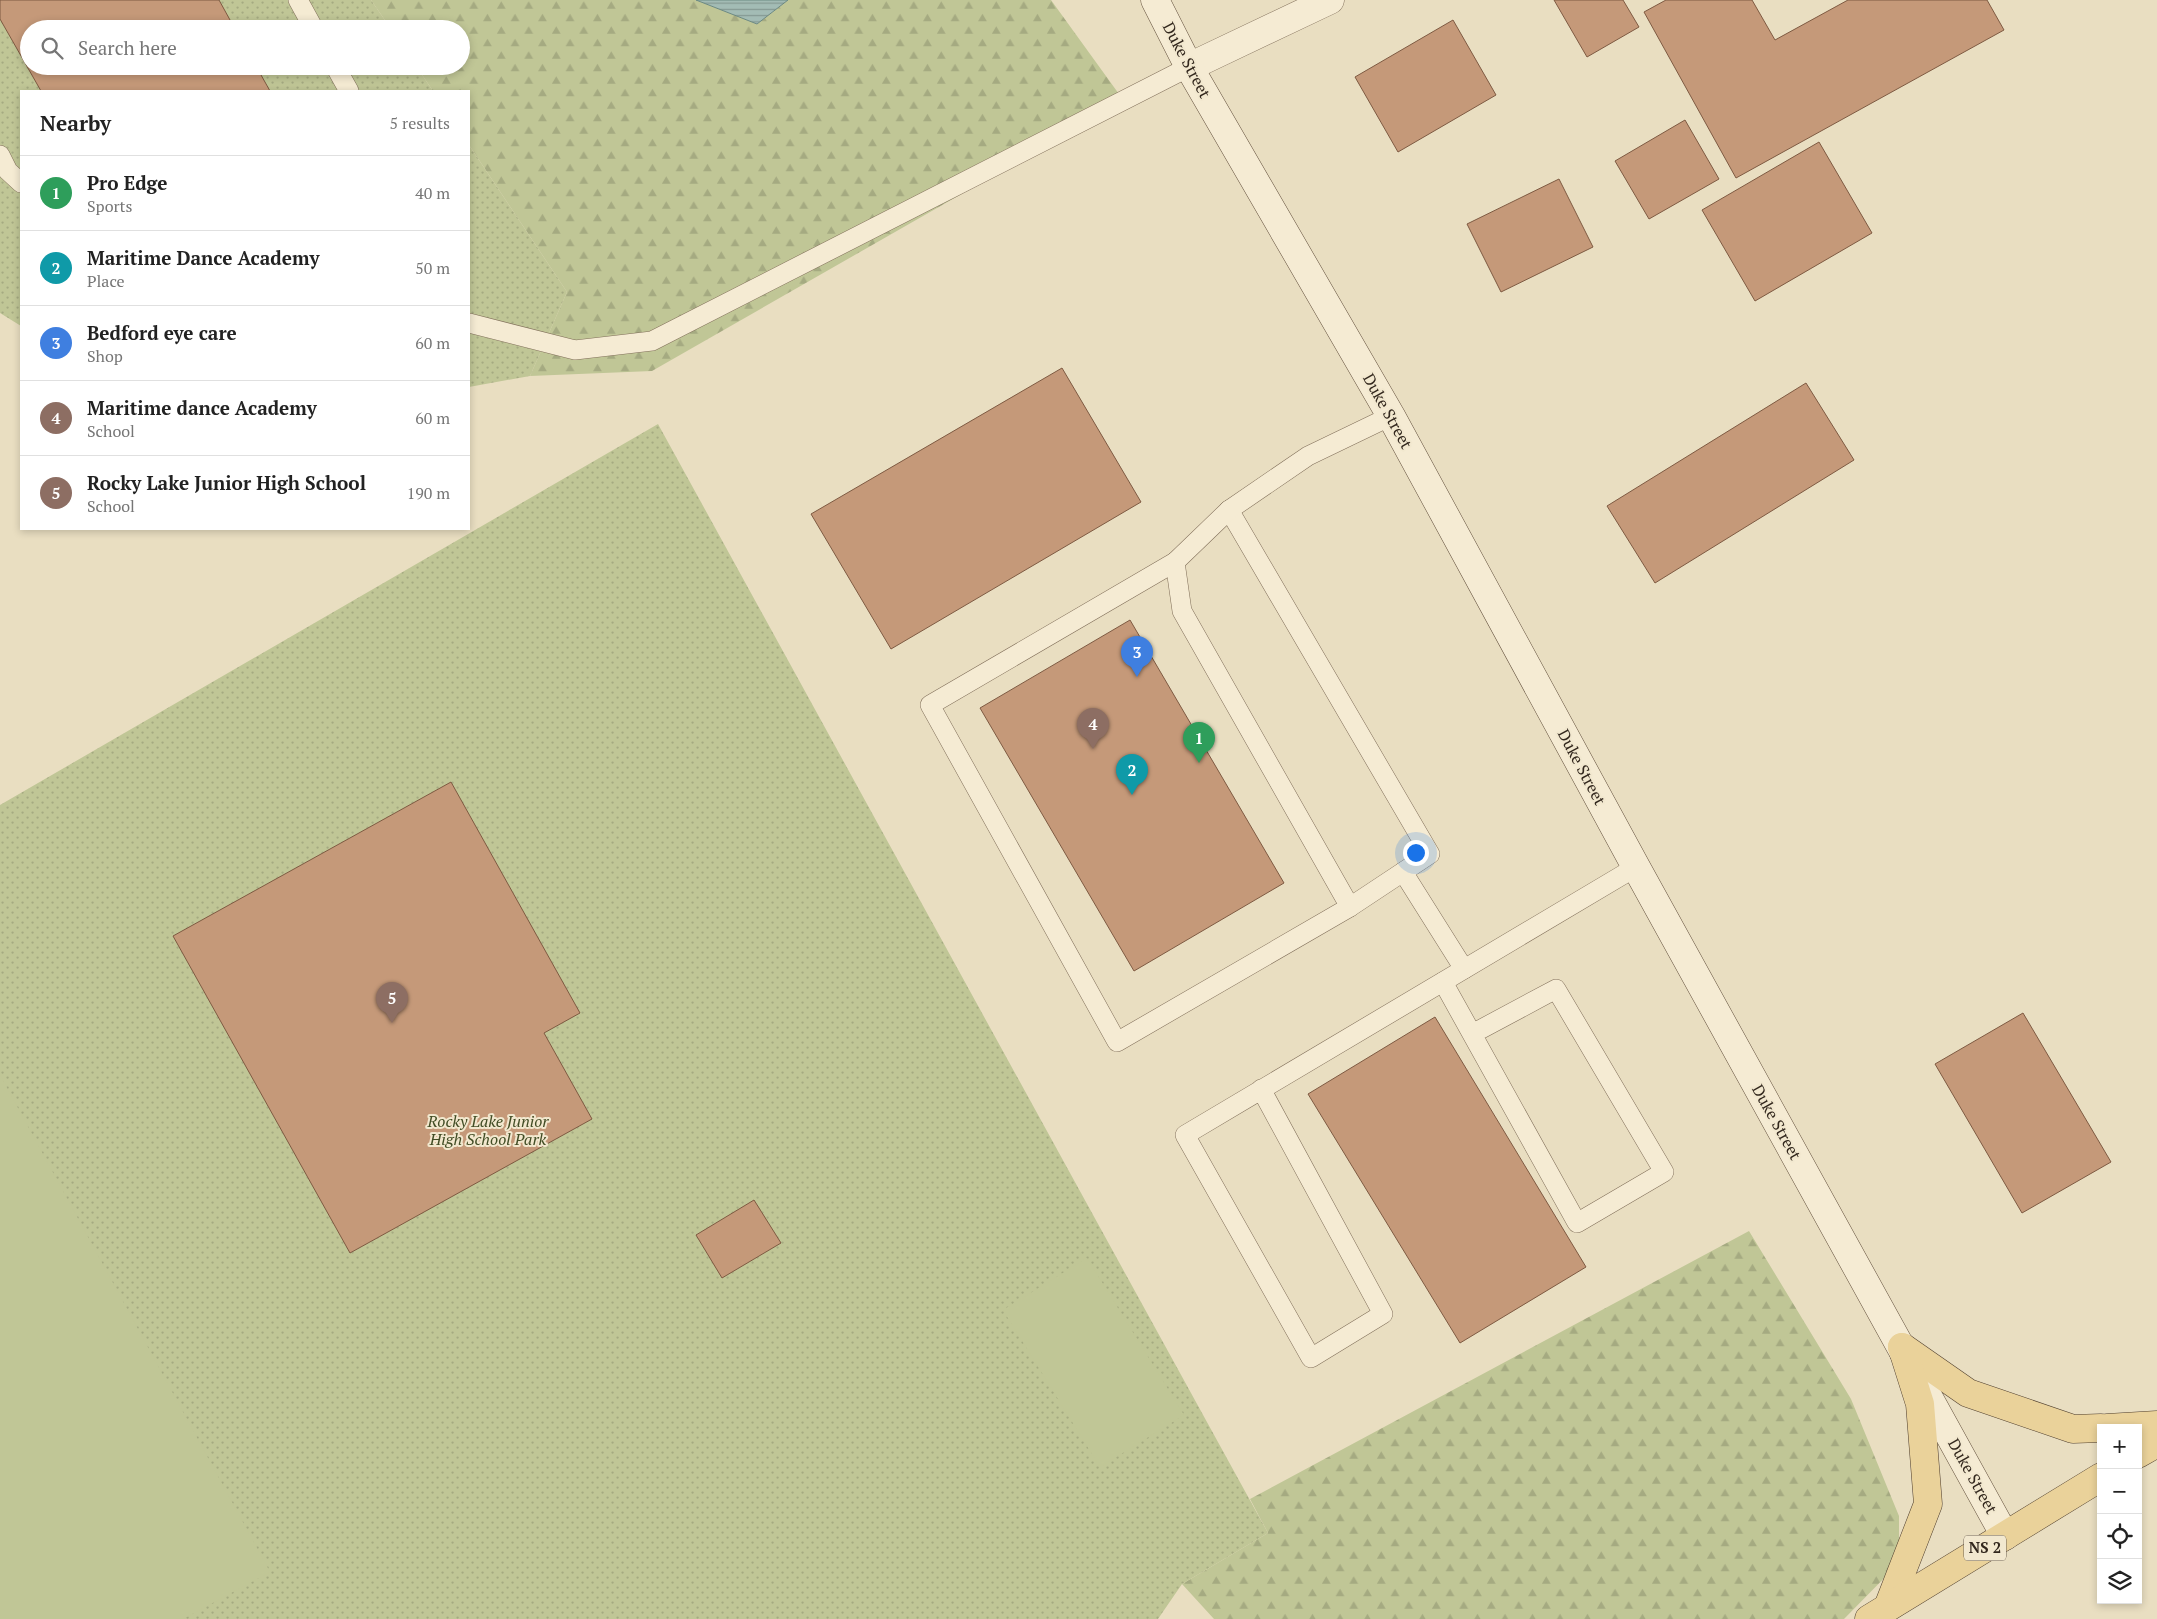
<!DOCTYPE html>
<html lang="en">
<head>
<meta charset="utf-8">
<style>
  body { margin:0; font-family:"PT Serif",serif; background:#f6f6f6; color:#222 }
  .controls { position:absolute; right:15px; bottom:15px; display:grid; overflow:hidden; border-radius:0px; box-shadow:0 2px 8px #0003 }
  .controls button { width:45px; height:45px; display:grid; place-items:center; padding:0; border:0; border-bottom:1px solid #e0e0e0; background:#fff; color:#222; font:25px sans-serif }
  .you { position:absolute; left:1415px; top:852px; width:18px; height:18px; margin:-12px; border:4px solid #fff; border-radius:50%; background:#1a73e8; box-shadow:0 0 0 8px #1a73e833 }
  .badge { display:grid; place-items:center; width:32px; height:32px; border-radius:50%; background:#b45309; color:#fff; font-size:16px; font-weight:700 }
  .pin { position:absolute; translate:-50% -41px; filter:drop-shadow(0 1px 2px #0008) }
  .pin::after { content:''; position:absolute; top:26px; width:18px; height:15px; background:inherit; clip-path:polygon(0 0,100% 0,50% 100%) }
  .list { margin:0; padding:0; list-style:none }
  h2 { display:flex; justify-content:space-between; align-items:center; height:65px; margin:0; padding:0 20px; font-size:21px }
  h2 small { font-size:16px; font-weight:400; color:#767676 }
  .list li { display:grid; grid-template-columns:32px 1fr auto; gap:15px; align-items:center; box-sizing:border-box; height:75px; padding:0 20px; border-top:1px solid #e0e0e0 }
  .list b { display:block; font-size:19px; white-space:nowrap }
  .list p { margin:0; font-size:16px; white-space:nowrap; color:#767676 }
  .list em { font-size:16px; font-style:normal; color:#767676 }
  .icon { flex:none; width:28px; height:28px; fill:none; stroke:currentColor; stroke-width:2; stroke-linecap:round; stroke-linejoin:round }
  .map { position:relative; flex:none; width:2157px; height:1619px; overflow:hidden }
  .search { position:absolute; background:#fff; box-shadow:0 2px 8px #0003; left:20px; top:20px; width:450px; height:55px; display:flex; align-items:center; gap:12px; box-sizing:border-box; padding:0 18px; border-radius:28px; color:#767676; font-size:19px }
  .panel { position:absolute; background:#fff; box-shadow:0 2px 8px #0003; left:20px; top:90px; width:450px; height:440px; border-radius:0px }
  .map>svg:first-child { display:block }
</style>
</head>
<body>
<div class="map">
<svg width="2157" height="1619" viewBox="0 0 2157 1619">
  <defs>
    <pattern id="forest-firs" width="22" height="20" patternUnits="userSpaceOnUse" patternTransform="scale(1.25)"><rect width="22" height="20" fill="#c0c696"/><path d="M5 1l3.5 6h-7zM16 11l3.5 6h-7z" fill="#a5aa81"/></pattern>
    <pattern id="park-dots" width="8" height="8" patternUnits="userSpaceOnUse" patternTransform="scale(1.25)"><rect width="8" height="8" fill="#c0c696"/><path d="M2 2h.1M6 6h.1" fill="none" stroke="#a5aa81" stroke-width="1.8" stroke-linecap="round"/></pattern>
    <pattern id="water-rules" width="6" height="5" patternUnits="userSpaceOnUse" patternTransform="scale(1.25)"><rect width="6" height="5" fill="#a3bcb5"/><path d="M0 2.5h6" fill="none" stroke="#859993"/></pattern>
  </defs>
  <rect width="100%" height="100%" fill="#e9dec1"/>
  <!-- forest -->
  <g fill="url(#forest-firs)">
    <path d="M371,0H696L757,24L788,0H1051L1124,101L652,371L530,376L567,292L469,145V91H433L416,66H461V29H391Z"/>
    <path d="M1749,1231L1851,1399L1899,1516V1563L1844,1619H1214L1182,1584L1268,1533L1250,1499Z"/>
  </g>
  <!-- park -->
  <g fill="url(#park-dots)">
    <path d="M0,0H371L391,29H29V66H416L433,91H21V326L0,313Z"/>
    <path d="M469,145L567,292L530,376L469,387Z"/>
    <path d="M658,424L1268,1533L1182,1584L1158,1619H0V805Z"/>
  </g>
  <!-- pitch -->
  <g fill="#c0c696">
    <path d="M0,1075L270,1572L183,1619H0Z"/>
    <path d="M1087,1258L1184,1415L1100,1467L1003,1310Z"/>
  </g>
  <!-- water -->
  <path fill="url(#water-rules)" stroke="#6b8982" d="M696,0H788L757,24Z"/>
  <!-- building -->
  <g fill="#c59979" stroke="#7e5a42">
    <path d="M0,0H219L235,29H29V66H256L270,91H41L0,19Z"/>
    <path d="M1554,0H1623L1639,27L1587,57Z"/>
    <path d="M1666,0H1752L1775,40L1848,0H1987L2004,30L1736,178L1644,12Z"/>
    <path d="M1453,20L1496,95L1398,152L1355,77Z"/>
    <path d="M1685,120L1719,179L1649,219L1615,161Z"/>
    <path d="M1819,142L1872,233L1755,301L1702,210Z"/>
    <path d="M1559,179L1593,247L1501,292L1467,224Z"/>
    <path d="M1062,368L1141,502L891,649L811,514Z"/>
    <path d="M1806,383L1854,460L1655,583L1607,506Z"/>
    <path d="M1130,620L1284,883L1134,971L980,708Z"/>
    <path d="M451,782L580,1013L544,1033L592,1119L350,1253L173,936Z"/>
    <path d="M2023,1013L2111,1162L2022,1213L1935,1064Z"/>
    <path d="M1435,1017L1586,1267L1460,1343L1308,1094Z"/>
    <path d="M754,1200L781,1243L722,1278L696,1235Z"/>
  </g>
  <g fill="none" stroke-linecap="round" stroke-linejoin="round">
    <!-- lane casing -->
    <g stroke="#816f5a" stroke-width="20">
      <g id="lane">
        <path d="M298,0L314,29"/>
        <path d="M335,66L349,91"/>
        <path d="M0,155L8,171L21,183"/>
        <path d="M469,323L575,350L652,341L1189,67"/>
        <path d="M1175,562L930,705L1117,1042L1350,907L1430,854L1229,510"/>
        <path d="M1403,872L1464,969"/>
        <path d="M1350,907L1182,611L1175,562L1229,510L1308,456L1391,416"/>
        <path d="M1443,982L1577,1223L1664,1172L1556,989L1472,1034"/>
        <path d="M1261,1089L1383,1314L1311,1358L1185,1135L1636,867"/>
      </g>
    </g>
    <!-- street casing -->
    <g stroke="#816f5a" stroke-width="29">
      <path id="street" d="M1189,67L1330,0"/>
    </g>
    <!-- secondary casing -->
    <g stroke="#63503d" stroke-width="29">
      <path id="secondary" d="M1155,0L1189,67L1391,416L1636,867L2005,1536"/>
    </g>
    <!-- primary casing -->
    <g stroke="#4f3e2e" stroke-width="29">
      <g id="primary">
        <path d="M1902,1347L1968,1393L2073,1429L2101,1428"/>
        <path d="M2107,1428L2157,1425"/>
        <path d="M2138,1454L2157,1443"/>
        <path d="M1888,1607L1928,1504L1920,1404L1902,1347"/>
        <path d="M1869,1619L2101,1477"/>
      </g>
    </g>
    <!-- lane -->
    <use href="#lane" stroke="#f5ebd3" stroke-width="19"/>
    <!-- street -->
    <use href="#street" stroke="#f5ebd3" stroke-width="28"/>
    <!-- secondary -->
    <use href="#secondary" stroke="#f5ebd3" stroke-width="28"/>
    <!-- primary -->
    <use href="#primary" stroke="#ead29a" stroke-width="28"/>
  </g>
  <g text-anchor="middle" stroke-width="4" stroke-linejoin="round" paint-order="stroke">
    <!-- shield labels -->
    <rect fill="#f2e8cf" stroke="#6c6152" stroke-width="1" x="1964" y="1535.5" width="42" height="25" rx="4"/>
    <g font-size="15" font-weight="bold" fill="#32271d">
      <text x="1985" y="1553">NS 2</text>
    </g>
    <!-- street labels -->
    <g font-size="16" fill="#32271d" stroke="#f2e8cf">
      <text transform="translate(1187 60) rotate(62)" y="6">Duke Street</text>
      <text transform="translate(1388 411) rotate(61)" y="6">Duke Street</text>
      <text transform="translate(1582 767) rotate(62)" y="6">Duke Street</text>
      <text transform="translate(1777 1122) rotate(61)" y="6">Duke Street</text>
      <text transform="translate(1973 1476) rotate(61)" y="6">Duke Street</text>
    </g>
    <!-- park labels -->
    <g font-size="16" font-style="italic" fill="#424d25" stroke="#f2e8cf">
      <text x="488" y="1127">Rocky Lake Junior<tspan x="488" dy="18">High School Park</tspan></text>
    </g>
  </g>
</svg>
<div class="controls">
<button>+</button>
<button>−</button>
<button><svg class="icon" aria-label="locate" viewBox="0 0 24 24"><circle cx="12" cy="12" r="6"/><path d="M12 2v4M12 18v4M2 12h4M18 12h4"/></svg></button>
<button><svg class="icon" aria-label="layers" viewBox="0 0 24 24"><path d="M12 4l9 5-9 5-9-5zM3 14l9 5 9-5"/></svg></button>
</div>
<div class="you"></div>
<div class="pin badge" style="left:1199px;top:763px;background:#2e9e5b">1</div>
<div class="pin badge" style="left:1132px;top:795px;background:#0f9aa8">2</div>
<div class="pin badge" style="left:1137px;top:677px;background:#3f7fe0">3</div>
<div class="pin badge" style="left:1093px;top:749px;background:#8d6e63">4</div>
<div class="pin badge" style="left:392px;top:1023px;background:#8d6e63">5</div>
<div class="search"><svg class="icon" aria-label="search" viewBox="0 0 24 24"><circle cx="10" cy="10" r="6"/><path d="M15 15l6 6"/></svg>Search here</div>
<section class="panel">
<h2>Nearby<small>5 results</small></h2>
<ul class="list">
<li><span class="badge" style="background:#2e9e5b">1</span><div><b>Pro Edge</b><p>Sports</p></div><em>40 m</em></li>
<li><span class="badge" style="background:#0f9aa8">2</span><div><b>Maritime Dance Academy</b><p>Place</p></div><em>50 m</em></li>
<li><span class="badge" style="background:#3f7fe0">3</span><div><b>Bedford eye care</b><p>Shop</p></div><em>60 m</em></li>
<li><span class="badge" style="background:#8d6e63">4</span><div><b>Maritime dance Academy</b><p>School</p></div><em>60 m</em></li>
<li><span class="badge" style="background:#8d6e63">5</span><div><b>Rocky Lake Junior High School</b><p>School</p></div><em>190 m</em></li>
</ul>
</section>
</div>
</body>
</html>
